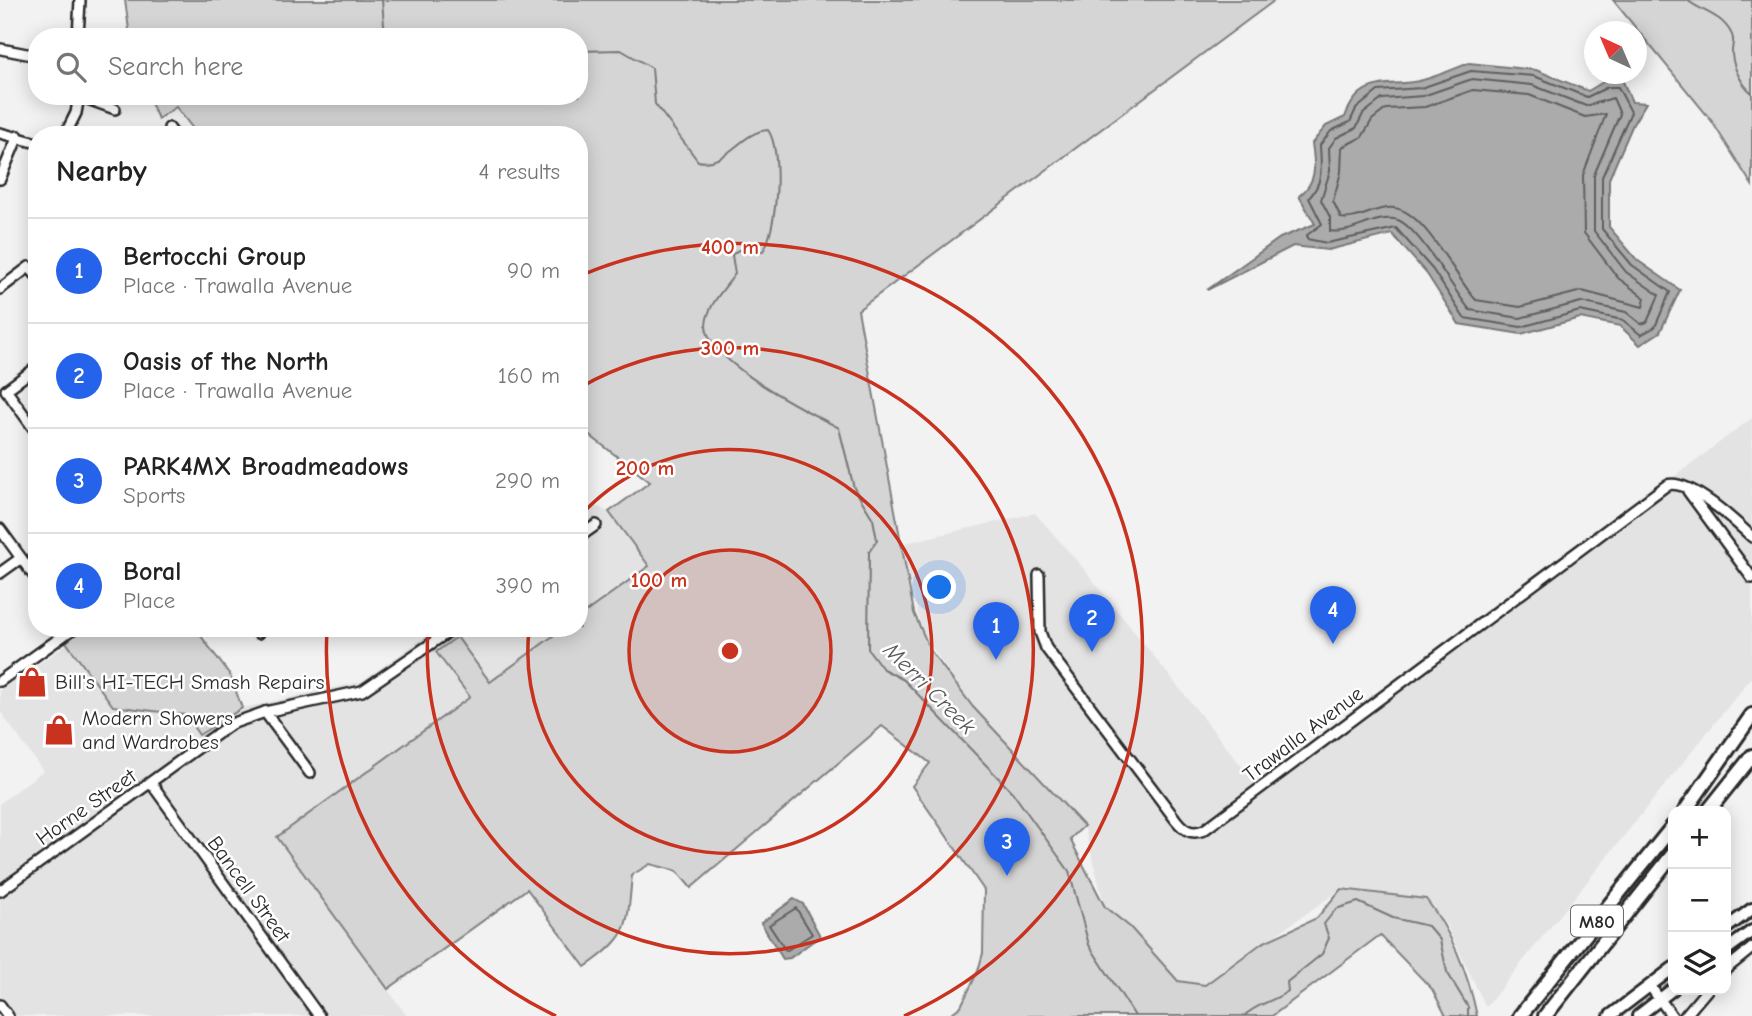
<!DOCTYPE html>
<html lang="en">
<head>
<meta charset="utf-8">
<style>
  body { margin:0; font-family:"Comic Neue",sans-serif; background:#f6f6f6; color:#222 }
  .controls { position:absolute; right:21px; bottom:21px; display:grid; overflow:hidden; border-radius:14px; box-shadow:0 4px 18px #0003 }
  .controls button { width:63px; height:63px; display:grid; place-items:center; padding:0; border:0; border-bottom:2px solid #e0e0e0; background:#fff; color:#222; font:35px sans-serif }
  .compass { position:absolute; left:1584px; top:21px; width:63px; height:63px; border-radius:50%; background:#fff; box-shadow:0 4px 18px #0003; rotate:316deg }
  .you { position:absolute; left:940px; top:588px; width:24px; height:24px; margin:-18px; border:5px solid #fff; border-radius:50%; background:#1a73e8; box-shadow:0 0 0 10px #1a73e833 }
  .badge { display:grid; place-items:center; width:46px; height:46px; border-radius:50%; background:#2563eb; color:#fff; font-size:23px; font-weight:700 }
  .pin { position:absolute; translate:-50% -58px; filter:drop-shadow(0 2px 4px #0008) }
  .pin::after { content:''; position:absolute; top:37px; width:24px; height:21px; background:inherit; clip-path:polygon(0 0,100% 0,50% 100%) }
  .list { margin:0; padding:0; list-style:none }
  h2 { display:flex; justify-content:space-between; align-items:center; height:91px; margin:0; padding:0 28px; font-size:30px }
  h2 small { font-size:23px; font-weight:400; color:#767676 }
  .list li { display:grid; grid-template-columns:46px 1fr auto; gap:21px; align-items:center; box-sizing:border-box; height:105px; padding:0 28px; border-top:2px solid #e0e0e0 }
  .list b { display:block; font-size:26px; white-space:nowrap }
  .list p { margin:0; font-size:23px; white-space:nowrap; color:#767676 }
  .list em { font-size:23px; font-style:normal; color:#767676 }
  .icon { flex:none; width:38px; height:38px; fill:none; stroke:currentColor; stroke-width:2; stroke-linecap:round; stroke-linejoin:round }
  .map { position:relative; flex:none; width:1752px; height:1016px; overflow:hidden }
  .search { position:absolute; background:#fff; box-shadow:0 4px 18px #0003; left:28px; top:28px; width:560px; height:77px; display:flex; align-items:center; gap:18px; box-sizing:border-box; padding:0 24px; border-radius:28px; color:#767676; font-size:26px }
  .panel { position:absolute; background:#fff; box-shadow:0 4px 18px #0003; left:28px; top:126px; width:560px; height:511px; border-radius:28px }
  .map>svg:first-child { display:block }
</style>
</head>
<body>
<div class="map">
<svg width="1752" height="1016" viewBox="0 0 1752 1016">
  <rect width="100%" height="100%" fill="#f2f2f2"/>
  <filter id="ink" filterUnits="userSpaceOnUse"><feTurbulence type="fractalNoise" baseFrequency=".0143" numOctaves="2"/><feDisplacementMap in="SourceGraphic" scale="14" xChannelSelector="R" yChannelSelector="G"/><feConvolveMatrix kernelMatrix="1 2 1 2 8 2 1 2 1" color-interpolation-filters="sRGB"/></filter>
  <g filter="url(#ink)">
    <!-- built -->
    <g fill="#e3e3e3">
      <path d="M1752,418V677L1486,1007L1447,926L1426,899L1341,889L1205,985L1178,981L1105,907L1084,826L973,707L923,635L901,544L1035,513L1084,569L1260,789Z"/>
      <path d="M599,507L611,514L649,566L579,617V515L587,508Z"/>
      <path d="M438,628H564L490,682L457,637L437,652L470,696L277,837L407,1016H0V803L43,771L0,711V690L68,644L114,708L187,714L200,734L224,717L243,708L360,682Z"/>
    </g>
    <!-- green -->
    <g fill="#d5d5d5" stroke="#808080" stroke-width="2">
      <path d="M125,0H1275L858,310L914,613L930,650L973,707L1084,826L1070,839L1105,907L1130,927L1178,981L1205,985L1262,943L1317,918L1341,889L1426,899C1453,934 1468,973 1477,1016H1446L1432,989L1380,935L1272,1016H948L961,1006L978,971L983,953L984,890L912,786L930,763L882,726L691,888L677,871L650,864L632,875C627,927 631,935 585,967L527,889L388,989L277,837L470,697L436,652L457,637L490,682L564,628H579V617L649,566L609,512L650,482L579,427V135H198L176,107L158,119L148,96H579V37H130Z"/>
      <path d="M1613,0H1752V185L1711,120Z"/>
      <path d="M84,628H195L230,675L242,708L199,735L185,715L113,706L66,642Z"/>
    </g>
    <!-- water -->
    <g fill="#ababab" stroke="#787878" stroke-width="2">
      <path d="M1469,63L1536,70L1588,91L1605,81L1621,77L1632,102L1646,103L1633,124L1609,179V227L1637,260L1680,290L1660,332L1640,345L1620,326L1580,318L1521,334L1459,324L1427,274L1392,234L1328,250L1293,246L1207,290L1280,238L1315,224L1299,196C1318,181 1315,165 1312,143L1326,126L1345,117C1361,73 1390,89 1423,80C1438,76 1454,69 1469,63Z"/>
      <path d="M794,899L803,904L820,936L790,958L783,959L761,923Z"/>
    </g>
    <g fill="none" stroke-linecap="round" stroke-linejoin="round">
      <!-- shore -->
      <g stroke="#5e5e5e" stroke-width="2">
        <path d="M1471,71L1534,76L1587,97L1608,87H1618L1631,112L1602,177V229L1632,265L1670,292L1655,327L1641,335L1623,320L1580,311L1521,327L1464,318L1433,270L1396,228L1327,243L1307,239V235L1322,224L1309,198C1324,182 1321,166 1320,145L1331,131L1350,122L1356,109L1378,91L1421,88Z"/>
        <path d="M1472,79L1532,85L1586,106L1613,98L1620,114L1594,175V231L1626,272L1659,295L1647,322L1641,324L1626,312L1581,302L1520,318L1470,310C1454,292 1416,221 1394,219C1373,216 1351,235 1330,231V217L1321,200L1330,171L1329,148L1336,138L1356,128L1363,114L1382,99L1423,96Z"/>
        <path d="M1473,90L1529,95L1585,117L1606,114L1583,175L1584,233L1618,278L1645,298L1643,307L1582,291L1520,307L1476,300C1456,279 1425,211 1394,208C1376,206 1358,221 1341,218L1333,201L1341,172L1342,147L1362,137L1372,120L1386,109L1425,107Z"/>
        <path d="M796,908L812,934L786,951L769,925Z"/>
      </g>
      <!-- stream -->
      <g stroke="#787878" stroke-width="2">
        <path d="M382,0L384,25L394,37"/>
        <path d="M1687,0C1702,12 1721,14 1731,33C1736,41 1731,46 1732,54C1733,68 1742,85 1752,93"/>
        <path d="M579,51L621,50L652,68L655,104L698,161C726,168 741,131 768,130C783,151 777,231 763,251L738,250L732,255L735,274C724,289 707,306 706,325C705,361 809,412 839,428L854,488L873,519L877,540L869,552L868,649L883,669L904,680L1013,793L1069,871L1089,945L1135,1016"/>
        <path d="M1244,1016C1258,1003 1273,1002 1288,991L1287,982L1322,954L1329,938L1324,924L1336,909L1358,902L1393,918L1428,926L1440,940L1447,972L1468,1007V1016"/>
      </g>
      <!-- minor casing -->
      <g stroke="#2b2b2b" stroke-width="14">
        <g id="minor">
          <path d="M78,37L80,0"/>
          <path d="M1,49L37,56"/>
          <path d="M79,96L115,109"/>
          <path d="M169,128L174,135"/>
          <path d="M0,133L37,143"/>
          <path d="M65,135L76,113L79,96"/>
          <path d="M0,179L18,136"/>
          <path d="M0,289L29,267L37,276"/>
          <path d="M37,367L6,390L37,433"/>
          <path d="M1688,491L1752,578"/>
          <path d="M0,529L37,580"/>
          <path d="M579,537L596,525"/>
          <path d="M0,573L21,558"/>
          <path d="M1039,575L1040,632L1046,648L1176,820C1184,830 1191,835 1204,830L1667,485C1689,478 1736,522 1752,537"/>
          <path d="M254,628L258,633"/>
          <path d="M0,681L74,628"/>
          <path d="M265,712L310,773"/>
          <path d="M151,783L319,1016"/>
          <path d="M0,891L231,724L265,712L362,691L454,628"/>
          <path d="M1726,969L1752,948"/>
          <path d="M1650,986L1672,1016"/>
          <path d="M0,1005L8,1016"/>
          <path d="M1685,1016L1707,990"/>
        </g>
      </g>
      <!-- major casing -->
      <g stroke="#2b2b2b" stroke-width="16">
        <g id="major">
          <path d="M1726,928L1752,909"/>
          <path d="M1726,950L1752,931"/>
          <path d="M1610,1016L1673,968"/>
          <path d="M1638,1016L1673,989"/>
        </g>
      </g>
      <!-- highway casing -->
      <g stroke="#2b2b2b" stroke-width="18">
        <g id="highway">
          <path d="M1685,811L1752,715"/>
          <path d="M1708,811L1752,756"/>
          <path d="M1520,1016L1673,826"/>
          <path d="M1545,1016L1673,854"/>
        </g>
      </g>
      <!-- minor -->
      <use href="#minor" stroke="#fff" stroke-width="9"/>
      <!-- major -->
      <use href="#major" stroke="#fff" stroke-width="10"/>
      <!-- highway -->
      <use href="#highway" stroke="#fff" stroke-width="12"/>
    </g>
  </g>
  <!-- distance rings -->
  <circle cx="730" cy="651" r="101" fill="#c8321e" fill-opacity=".12"/>
  <g fill="none" stroke="#c8321e" stroke-width="3.5">
    <circle cx="730" cy="651" r="101"/>
    <path d="M580 516A202 202 0 1 1 529 630"/>
    <path d="M581 387A303 303 0 1 1 428 630"/>
    <path d="M556 1016A404 404 0 0 1 327 630M582 275A404 404 0 0 1 904 1016"/>
  </g>
  <!-- icons -->
  <defs>
    <g id="shop-bare" transform="scale(2.415)"><path d="M-5-2.5h2.3a2.7 3.5 0 0 1 5.4 0H5L5.5 6h-11ZM-1.5-2.5h3a1.5 2.3 0 0 0-3 0Z" fill="#c8321e" stroke="#fff" stroke-width="2.5" paint-order="stroke"/></g>
  </defs>
  <g fill-rule="evenodd">
    <use href="#shop-bare" x="32" y="682"/>
    <use href="#shop-bare" x="59" y="730"/>
  </g>
  <g text-anchor="middle" stroke-width="5" stroke-linejoin="round" paint-order="stroke">
    <!-- shield labels -->
    <rect fill="#fff" stroke="#6b6b6b" stroke-width="2" x="1571" y="905.5" width="52" height="31" rx="5"/>
    <g font-size="19" font-weight="bold" fill="#2b2b2b">
      <text x="1597" y="928">M80</text>
    </g>
    <!-- poi labels -->
    <g font-size="21" fill="#2b2b2b" stroke="#fff" text-anchor="start">
      <text x="55" y="689">Bill's HI-TECH Smash Repairs</text>
      <text x="82" y="725">Modern Showers<tspan x="82" dy="24">and Wardrobes</tspan></text>
    </g>
    <!-- street labels -->
    <g font-size="21" fill="#2b2b2b" stroke="#fff">
      <text transform="translate(1303 734) rotate(-37)" y="7">Trawalla Avenue</text>
      <text transform="translate(86 807) rotate(-35)" y="7">Horne Street</text>
      <text transform="translate(249 889) rotate(54)" y="7">Bancell Street</text>
    </g>
    <!-- water labels -->
    <g font-size="23" font-style="italic" fill="#585858" stroke="#fff">
      <text transform="translate(930 688) rotate(45)" y="8">Merri Creek</text>
    </g>
  </g>
  <circle cx="730" cy="651" r="10" fill="#c8321e" stroke="#fff" stroke-width="3.5"/>
  <g font-size="21" text-anchor="middle" font-weight="bold" fill="#c8321e" stroke="#fff" stroke-width="5" stroke-linejoin="round" paint-order="stroke">
    <text x="730" y="254">400 m</text>
    <text x="730" y="355">300 m</text>
    <text x="645" y="475">200 m</text>
    <text x="659" y="587">100 m</text>
  </g>
</svg>
<div class="controls">
<button>+</button>
<button>−</button>
<button><svg class="icon" aria-label="layers" viewBox="0 0 24 24"><path d="M12 4l9 5-9 5-9-5zM3 14l9 5 9-5"/></svg></button>
</div>
<svg class="compass" viewBox="-18 -18 36 36"><path d="M0-13l5 13h-10z" fill="#e53935"/><path d="M0 13l5-13h-10z" fill="#767676"/></svg>
<div class="you"></div>
<div class="pin badge" style="left:996px;top:660px">1</div>
<div class="pin badge" style="left:1092px;top:652px">2</div>
<div class="pin badge" style="left:1007px;top:876px">3</div>
<div class="pin badge" style="left:1333px;top:644px">4</div>
<div class="search"><svg class="icon" aria-label="search" viewBox="0 0 24 24"><circle cx="10" cy="10" r="6"/><path d="M15 15l6 6"/></svg>Search here</div>
<section class="panel">
<h2>Nearby<small>4 results</small></h2>
<ul class="list">
<li><span class="badge">1</span><div><b>Bertocchi Group</b><p>Place · Trawalla Avenue</p></div><em>90 m</em></li>
<li><span class="badge">2</span><div><b>Oasis of the North</b><p>Place · Trawalla Avenue</p></div><em>160 m</em></li>
<li><span class="badge">3</span><div><b>PARK4MX Broadmeadows</b><p>Sports</p></div><em>290 m</em></li>
<li><span class="badge">4</span><div><b>Boral</b><p>Place</p></div><em>390 m</em></li>
</ul>
</section>
</div>
</body>
</html>
